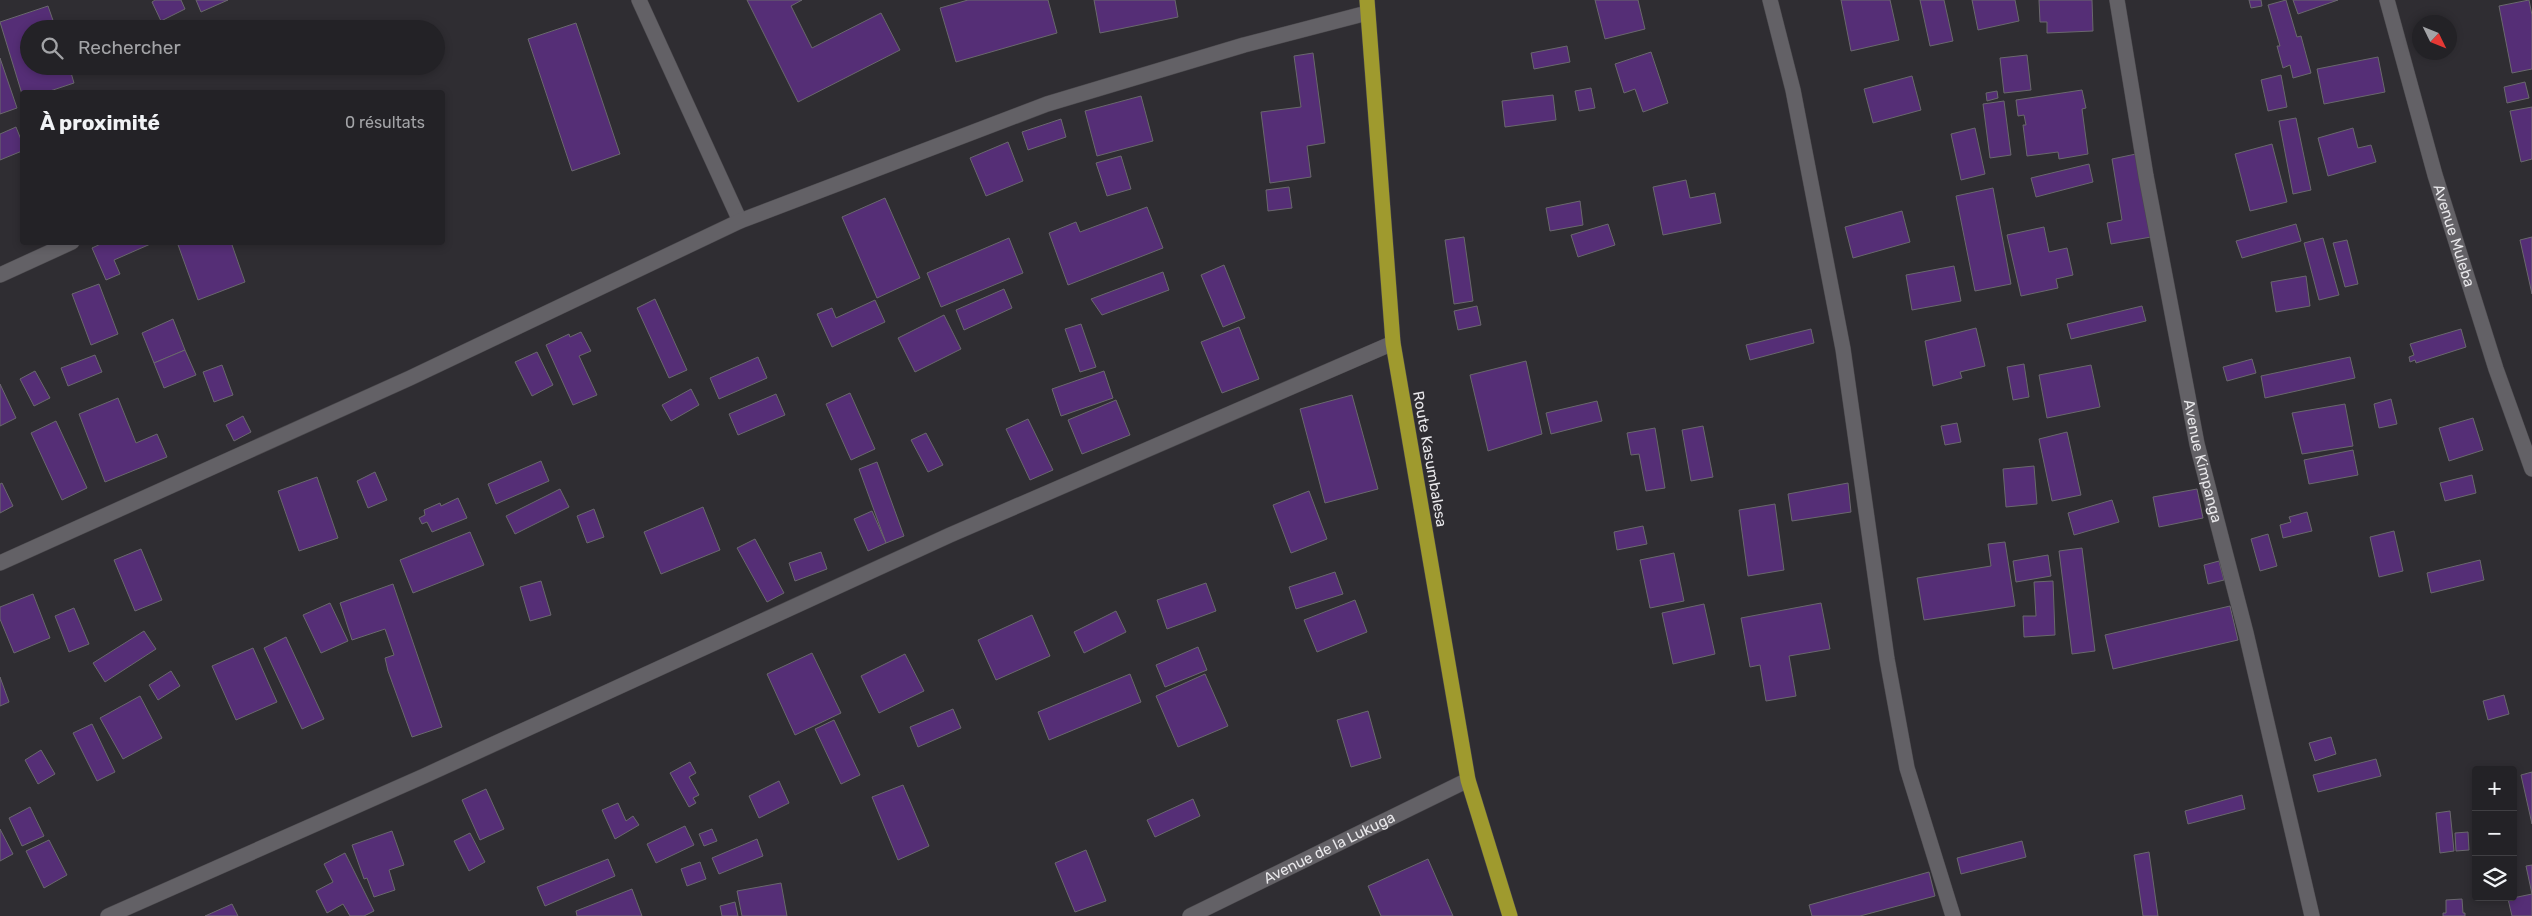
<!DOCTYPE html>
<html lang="fr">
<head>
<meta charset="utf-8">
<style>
  body { margin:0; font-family:Rubik,sans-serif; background:#2b2a2e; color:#f1f3f6 }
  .controls { position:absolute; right:15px; bottom:15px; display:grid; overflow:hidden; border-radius:5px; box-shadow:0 2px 8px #0003 }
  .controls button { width:45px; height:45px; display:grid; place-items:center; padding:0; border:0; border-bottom:1px solid #403f43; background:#232226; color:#f1f3f6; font:25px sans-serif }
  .compass { position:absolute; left:2412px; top:15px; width:45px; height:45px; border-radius:50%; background:#232226; box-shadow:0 2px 8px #0003; rotate:133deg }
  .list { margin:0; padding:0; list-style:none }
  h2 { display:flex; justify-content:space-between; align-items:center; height:65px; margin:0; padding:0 20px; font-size:21px }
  h2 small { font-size:16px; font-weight:400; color:#a3a4a7 }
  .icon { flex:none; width:28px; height:28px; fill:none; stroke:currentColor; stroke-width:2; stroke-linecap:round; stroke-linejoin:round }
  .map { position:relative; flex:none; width:2532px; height:916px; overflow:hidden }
  .search { position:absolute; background:#232226; box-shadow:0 2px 8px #0003; left:20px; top:20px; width:425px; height:55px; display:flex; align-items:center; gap:12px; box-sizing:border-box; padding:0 18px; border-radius:28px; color:#a3a4a7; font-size:19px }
  .panel { position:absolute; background:#232226; box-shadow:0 2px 8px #0003; left:20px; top:90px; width:425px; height:155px; border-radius:5px }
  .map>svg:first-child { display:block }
</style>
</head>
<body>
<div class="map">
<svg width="2532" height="916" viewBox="0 0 2532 916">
  <rect width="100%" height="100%" fill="#2f2d32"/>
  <!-- building -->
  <g fill="#552e76" stroke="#6a686d">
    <path d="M155,0H181L185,9L161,21L152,2Z"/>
    <path d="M196,0H228L201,12Z"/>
    <path d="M747,0H802L791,6L812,48L881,13L900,50L798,102Z"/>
    <path d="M968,0H1048L1057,33L956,62L940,8Z"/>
    <path d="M1094,0H1175L1178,17L1100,33Z"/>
    <path d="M1595,0H1638L1645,29L1605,39Z"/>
    <path d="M1841,0H1890L1899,40L1851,51Z"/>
    <path d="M1920,0H1944L1953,41L1930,46Z"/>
    <path d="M1972,0H2015L2019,21L1978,30Z"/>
    <path d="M2039,0H2092L2093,31L2047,33V22H2040Z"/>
    <path d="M2249,0H2261L2262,6L2251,8Z"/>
    <path d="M2286,0L2297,37L2301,36L2311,73L2293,78L2290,65L2283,68L2277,46H2280L2268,5Z"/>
    <path d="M2293,0H2338L2298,14Z"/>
    <path d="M2529,0L2532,15V69L2512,73L2499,6Z"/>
    <path d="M48,6L56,29H29V66H69L74,83L47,92L22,94L0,22Z"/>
    <path d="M576,23L620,154L572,171L528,39Z"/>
    <path d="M1567,46L1570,62L1534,69L1531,53Z"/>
    <path d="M1651,52L1668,103L1643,112L1635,89L1624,93L1615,64Z"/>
    <path d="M1313,53L1325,143L1307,146L1311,177L1270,183L1261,112L1301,107L1294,56Z"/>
    <path d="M2027,55L2031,90L2004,93L2000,58Z"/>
    <path d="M2378,57L2385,92L2324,104L2317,69Z"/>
    <path d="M0,58L17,108L0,114Z"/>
    <path d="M2281,75L2287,107L2268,111L2261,80Z"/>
    <path d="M1912,76L1921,110L1873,123L1864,89Z"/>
    <path d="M2525,82L2529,98L2507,103L2504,87Z"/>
    <path d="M1591,88L1595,108L1579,111L1575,91Z"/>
    <path d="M2082,90L2086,108L2082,109L2088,154L2059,159L2058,152L2027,156L2023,125H2026L2024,115L2018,116L2016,100Z"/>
    <path d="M1997,91L1998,98L1987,101L1986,93Z"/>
    <path d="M1553,95L1556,120L1505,127L1502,101Z"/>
    <path d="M1141,96L1153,141L1097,156L1085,111Z"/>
    <path d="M2004,101L2011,155L1990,158L1983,104Z"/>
    <path d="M2532,107V159L2521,162L2510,111Z"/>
    <path d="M2296,118L2311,190L2293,194L2279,121Z"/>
    <path d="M1061,119L1066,137L1028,150L1022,132Z"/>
    <path d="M16,127L22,142V151L0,160V134Z"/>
    <path d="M1975,128L1985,174L1961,180L1951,134Z"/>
    <path d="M2353,128L2358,148L2371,145L2376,162L2328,176L2318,138Z"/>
    <path d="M1008,142L1023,181L986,196L970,158Z"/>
    <path d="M2272,144L2287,202L2250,211L2235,154Z"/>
    <path d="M2136,154L2151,237L2111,244L2107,223L2122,220L2112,159Z"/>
    <path d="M1121,156L1131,189L1107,196L1096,163Z"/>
    <path d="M2089,164L2093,182L2036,197L2031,178Z"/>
    <path d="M1686,180L1690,198L1715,193L1721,223L1663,235L1653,187Z"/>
    <path d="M1289,187L1292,208L1268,211L1266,190Z"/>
    <path d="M1993,188L2011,284L1975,291L1956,196Z"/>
    <path d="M885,198L920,278L877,298L842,217Z"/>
    <path d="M1580,201L1583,225L1550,231L1546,208Z"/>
    <path d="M1147,207L1163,248L1068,285L1049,233L1076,222L1080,232Z"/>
    <path d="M1902,211L1910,242L1853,258L1845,227Z"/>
    <path d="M1608,224L1615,245L1578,257L1571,235Z"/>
    <path d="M2296,224L2301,241L2242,258L2236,241Z"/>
    <path d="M2044,227L2049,252L2067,248L2073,275L2056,279L2058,288L2021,296L2007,235Z"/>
    <path d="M1464,237L1473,301L1454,304L1445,240Z"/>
    <path d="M2532,237V294L2520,240Z"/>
    <path d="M1009,238L1023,273L941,307L927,273Z"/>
    <path d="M2323,238L2339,295L2319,300L2304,243Z"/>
    <path d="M2347,240L2358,284L2345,287L2333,243Z"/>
    <path d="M105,242H155L114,260L120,274L106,280L92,248Z"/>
    <path d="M177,242H231L245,282L198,300Z"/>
    <path d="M1224,265L1245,318L1223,327L1201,275Z"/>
    <path d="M1954,266L1961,301L1912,310L1906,275Z"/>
    <path d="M1163,272L1169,290L1102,315L1091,299Z"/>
    <path d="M2306,276L2310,306L2276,312L2271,282Z"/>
    <path d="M99,284L118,334L91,345L72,294Z"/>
    <path d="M1004,289L1012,308L964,330L956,310Z"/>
    <path d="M655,299L687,370L669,378L637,308Z"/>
    <path d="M875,300L885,322L832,347L817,314L832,308L836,318Z"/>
    <path d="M1477,306L1481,325L1458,330L1454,311Z"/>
    <path d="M2142,306L2146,321L2071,339L2067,324Z"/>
    <path d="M944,315L961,349L915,372L898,338Z"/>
    <path d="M173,319L185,350L154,363L142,333Z"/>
    <path d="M1081,324L1096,367L1080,372L1065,329Z"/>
    <path d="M1239,327L1259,379L1222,393L1201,342Z"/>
    <path d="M1976,328L1985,366L1960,372L1962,378L1933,386L1925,341Z"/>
    <path d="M1811,329L1814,343L1750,360L1746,345Z"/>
    <path d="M2461,329L2466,347L2416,363L2415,360L2410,362L2409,357L2414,355L2410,344Z"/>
    <path d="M581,332L591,351L579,356L597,395L573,405L546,345L569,334L570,337Z"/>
    <path d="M185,350L196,375L164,388L154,363Z"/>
    <path d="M537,352L553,385L532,396L515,362Z"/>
    <path d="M95,355L102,372L68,386L61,368Z"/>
    <path d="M758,357L767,378L719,399L710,378Z"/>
    <path d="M2350,357L2355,378L2265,398L2261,376Z"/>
    <path d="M2252,359L2256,373L2227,381L2223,367Z"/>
    <path d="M1526,361L1542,434L1488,451L1470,375Z"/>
    <path d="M2024,364L2029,397L2013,400L2007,367Z"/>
    <path d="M222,365L233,395L214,402L203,372Z"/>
    <path d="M2091,365L2100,407L2047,418L2039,375Z"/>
    <path d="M35,371L50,398L34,406L20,379Z"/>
    <path d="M1104,371L1113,398L1061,416L1052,389Z"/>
    <path d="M0,384L16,418L0,426Z"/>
    <path d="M691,389L699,405L671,421L662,405Z"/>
    <path d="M850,393L875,449L851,460L826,404Z"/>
    <path d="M776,394L785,415L738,435L729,414Z"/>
    <path d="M1352,395L1378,489L1325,503L1300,409Z"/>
    <path d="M118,398L136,443L157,434L167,457L105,482L79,414Z"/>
    <path d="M2391,399L2397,424L2379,428L2374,404Z"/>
    <path d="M1116,400L1130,435L1082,454L1068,420Z"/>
    <path d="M1597,401L1602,421L1551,434L1546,413Z"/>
    <path d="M2345,404L2353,446L2302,454L2292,413Z"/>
    <path d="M243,416L251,432L234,441L226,425Z"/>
    <path d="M2473,418L2483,450L2449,461L2439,428Z"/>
    <path d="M1028,419L1053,470L1030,480L1006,429Z"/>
    <path d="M56,421L87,488L62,500L31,433Z"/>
    <path d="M1957,423L1961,442L1945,445L1941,426Z"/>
    <path d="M1703,426L1713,477L1691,481L1682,430Z"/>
    <path d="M1655,428L1665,488L1646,491L1639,454L1631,455L1627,433Z"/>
    <path d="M2067,432L2081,495L2052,501L2039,439Z"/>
    <path d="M926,433L943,465L928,472L911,440Z"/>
    <path d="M2353,450L2358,475L2309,484L2304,460Z"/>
    <path d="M541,461L549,481L496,504L488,484Z"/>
    <path d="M877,462L904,536L886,543L859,469Z"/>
    <path d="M2034,466L2037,504L2006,507L2003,469Z"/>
    <path d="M375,472L387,500L368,508L357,481Z"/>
    <path d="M2472,475L2476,493L2445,501L2440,483Z"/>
    <path d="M317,477L338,538L299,551L278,491Z"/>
    <path d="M2,483L13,506L0,513V484Z"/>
    <path d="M1848,483L1851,512L1792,521L1788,494Z"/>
    <path d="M560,489L569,507L515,534L506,516Z"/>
    <path d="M2197,489L2203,518L2159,527L2153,497Z"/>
    <path d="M1309,491L1327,539L1291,553L1273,505Z"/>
    <path d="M458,498L467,518L432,532L427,522L422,524L419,518L425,515L424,510L440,503L441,506Z"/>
    <path d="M2112,500L2119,522L2074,535L2068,513Z"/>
    <path d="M1775,504L1784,570L1748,576L1739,510Z"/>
    <path d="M703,507L720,550L661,574L644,532Z"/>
    <path d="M594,509L604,537L587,543L577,516Z"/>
    <path d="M872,511L886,543L868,551L854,519Z"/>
    <path d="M2307,512L2312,531L2283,538L2280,525L2291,522L2289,517Z"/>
    <path d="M1643,526L1647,544L1617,550L1614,532Z"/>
    <path d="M2394,531L2403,571L2379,577L2370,537Z"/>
    <path d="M470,532L484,565L413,593L400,560Z"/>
    <path d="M2268,534L2277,566L2260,571L2251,539Z"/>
    <path d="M755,539L784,593L767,602L737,548Z"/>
    <path d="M2005,542L2015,606L1924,620L1917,578L1991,566L1988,544Z"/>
    <path d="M2082,548L2095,651L2072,654L2059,551Z"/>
    <path d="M141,549L162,600L135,611L114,560Z"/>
    <path d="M821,552L827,569L795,581L789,563Z"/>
    <path d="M1674,553L1684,601L1650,608L1640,560Z"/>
    <path d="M2048,555L2051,576L2016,582L2013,561Z"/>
    <path d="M2480,560L2484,580L2431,593L2427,573Z"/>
    <path d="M2219,561L2224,580L2208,584L2204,565Z"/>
    <path d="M1335,572L1343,594L1296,609L1289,587Z"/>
    <path d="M541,581L551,615L530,621L520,587Z"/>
    <path d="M2053,581L2055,635L2024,637L2023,616H2036L2034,582Z"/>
    <path d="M1206,583L1216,611L1167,629L1157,600Z"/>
    <path d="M393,584L442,727L412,737L388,671L385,658L394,655L385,629L352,640L340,603Z"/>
    <path d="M33,594L50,638L14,653L0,619V607Z"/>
    <path d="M1355,600L1367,632L1317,652L1304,620Z"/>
    <path d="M330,603L348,641L321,653L303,615Z"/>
    <path d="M1821,603L1830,649L1789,656L1796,696L1766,701L1760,665L1750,667L1741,618Z"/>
    <path d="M1704,604L1715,654L1673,664L1662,613Z"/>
    <path d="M2230,606L2238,640L2113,669L2105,635Z"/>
    <path d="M74,608L89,644L69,652L55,616Z"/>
    <path d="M1116,611L1126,632L1084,653L1074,632Z"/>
    <path d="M1032,615L1050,656L996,680L978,640Z"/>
    <path d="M144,631L156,649L105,682L93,663Z"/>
    <path d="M286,637L324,719L302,729L264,648Z"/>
    <path d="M1198,647L1207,670L1165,687L1156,665Z"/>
    <path d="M253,648L277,702L236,720L212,666Z"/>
    <path d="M812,653L841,713L795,735L767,674Z"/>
    <path d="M905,654L924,691L879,713L861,676Z"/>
    <path d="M171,671L180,686L158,700L149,685Z"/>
    <path d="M1130,674L1141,702L1049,740L1038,712Z"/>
    <path d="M1205,674L1228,726L1178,747L1156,696Z"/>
    <path d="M0,677L9,702L0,706Z"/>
    <path d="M2504,695L2509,714L2488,720L2483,701Z"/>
    <path d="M140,696L162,738L123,759L100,718Z"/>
    <path d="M953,709L961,728L918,747L910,727Z"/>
    <path d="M1368,711L1381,758L1351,767L1337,720Z"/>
    <path d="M834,720L860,775L841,784L815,729Z"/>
    <path d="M92,724L115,772L97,781L73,733Z"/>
    <path d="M2331,737L2336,754L2315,761L2309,743Z"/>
    <path d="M41,750L55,774L38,784L25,760Z"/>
    <path d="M2376,759L2381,776L2318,792L2313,775Z"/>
    <path d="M690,762L696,773L689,777L699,795L693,798L696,803L689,807L670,773Z"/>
    <path d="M2532,772V824L2521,775Z"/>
    <path d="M779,781L789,803L759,818L749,796Z"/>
    <path d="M903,785L929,846L898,860L872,797Z"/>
    <path d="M486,789L504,829L480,840L462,800Z"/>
    <path d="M2242,795L2245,809L2188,824L2185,811Z"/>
    <path d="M1193,799L1200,816L1155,837L1147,820Z"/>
    <path d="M618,803L626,821L633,816L639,825L615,839L602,810Z"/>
    <path d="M30,807L44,836L22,846L9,818Z"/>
    <path d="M2450,811L2454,851L2440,853L2436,813Z"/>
    <path d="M685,826L694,845L656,863L647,844Z"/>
    <path d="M0,829L13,854L0,861Z"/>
    <path d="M712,829L717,841L704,846L699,834Z"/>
    <path d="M392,831L404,865L389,870L395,890L374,897L367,878L364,879L352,845Z"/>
    <path d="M2468,832L2469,850L2456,851L2455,833Z"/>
    <path d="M470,833L485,862L469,871L454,841Z"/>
    <path d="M757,839L763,856L719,874L712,858Z"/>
    <path d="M49,840L67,875L44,888L26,851Z"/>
    <path d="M2022,841L2026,857L1961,874L1957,858Z"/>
    <path d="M1086,850L1106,901L1075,912L1055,863Z"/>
    <path d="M2149,852L2158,916H2143L2134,855Z"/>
    <path d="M345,853L374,911L364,916H350L343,904L327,913L316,891L333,882L324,864Z"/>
    <path d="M608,859L615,876L545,906L537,887Z"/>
    <path d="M1428,859L1453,916H1381L1368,886Z"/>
    <path d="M700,862L706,879L687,886L681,869Z"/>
    <path d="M2532,865V894L2526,866Z"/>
    <path d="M1929,872L1935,896L1860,916H1812L1809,905Z"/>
    <path d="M781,883L787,916H742L737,891Z"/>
    <path d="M632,889L642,916H577L576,911Z"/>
    <path d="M2532,894V916H2512L2508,899Z"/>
    <path d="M2462,899L2463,913H2465V916H2443V913H2446V900Z"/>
    <path d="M735,902L738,916H722L720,906Z"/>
    <path d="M232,904L238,916H205Z"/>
  </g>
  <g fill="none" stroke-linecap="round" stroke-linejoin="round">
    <!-- minor casing -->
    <g stroke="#4a484c" stroke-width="16">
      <g id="minor">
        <path d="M639,0L740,221"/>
        <path d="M1770,0L1793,90L1843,349L1887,659L1907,768L1953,916"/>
        <path id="s1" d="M2117,0L2146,176L2197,444L2246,633L2312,916"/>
        <path id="s2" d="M2387,0L2435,175L2496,369L2532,469"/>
        <path d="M0,275L72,242"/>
        <path d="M0,563L410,378L740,221L1047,104L1244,45L1367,13"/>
        <path d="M108,916L424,776L950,535L1393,343"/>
        <path id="s3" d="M1190,916L1468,780"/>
      </g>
    </g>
    <!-- highway casing -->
    <g stroke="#4a484c" stroke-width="16">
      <path id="highway" d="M1367,0L1393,343L1468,780L1510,916"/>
    </g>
    <!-- minor -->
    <use href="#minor" stroke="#636166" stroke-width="15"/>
    <!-- highway -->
    <use href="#highway" stroke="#9f9a2e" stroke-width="15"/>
  </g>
  <g text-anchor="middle" stroke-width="4" stroke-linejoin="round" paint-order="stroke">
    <!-- street labels -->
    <g font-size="15" fill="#e8e7ea" stroke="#2f2d32">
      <text dy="5" stroke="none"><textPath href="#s2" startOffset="245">Avenue Muleba</textPath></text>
      <text transform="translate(1430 459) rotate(80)" y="5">Route Kasumbalesa</text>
      <text dy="5" stroke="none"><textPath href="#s1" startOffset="469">Avenue Kimpanga</textPath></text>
      <text dy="5" stroke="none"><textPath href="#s3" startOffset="155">Avenue de la Lukuga</textPath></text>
    </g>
  </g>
</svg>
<div class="controls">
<button>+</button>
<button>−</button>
<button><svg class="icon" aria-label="layers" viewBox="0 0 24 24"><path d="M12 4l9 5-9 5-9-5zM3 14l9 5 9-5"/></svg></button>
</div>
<svg class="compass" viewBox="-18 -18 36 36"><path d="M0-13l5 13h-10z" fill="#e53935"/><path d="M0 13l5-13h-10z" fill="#a3a4a7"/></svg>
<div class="search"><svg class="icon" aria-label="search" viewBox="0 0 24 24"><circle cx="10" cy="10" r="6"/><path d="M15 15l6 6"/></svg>Rechercher</div>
<section class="panel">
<h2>À proximité<small>0 résultats</small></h2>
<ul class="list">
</ul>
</section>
</div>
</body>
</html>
